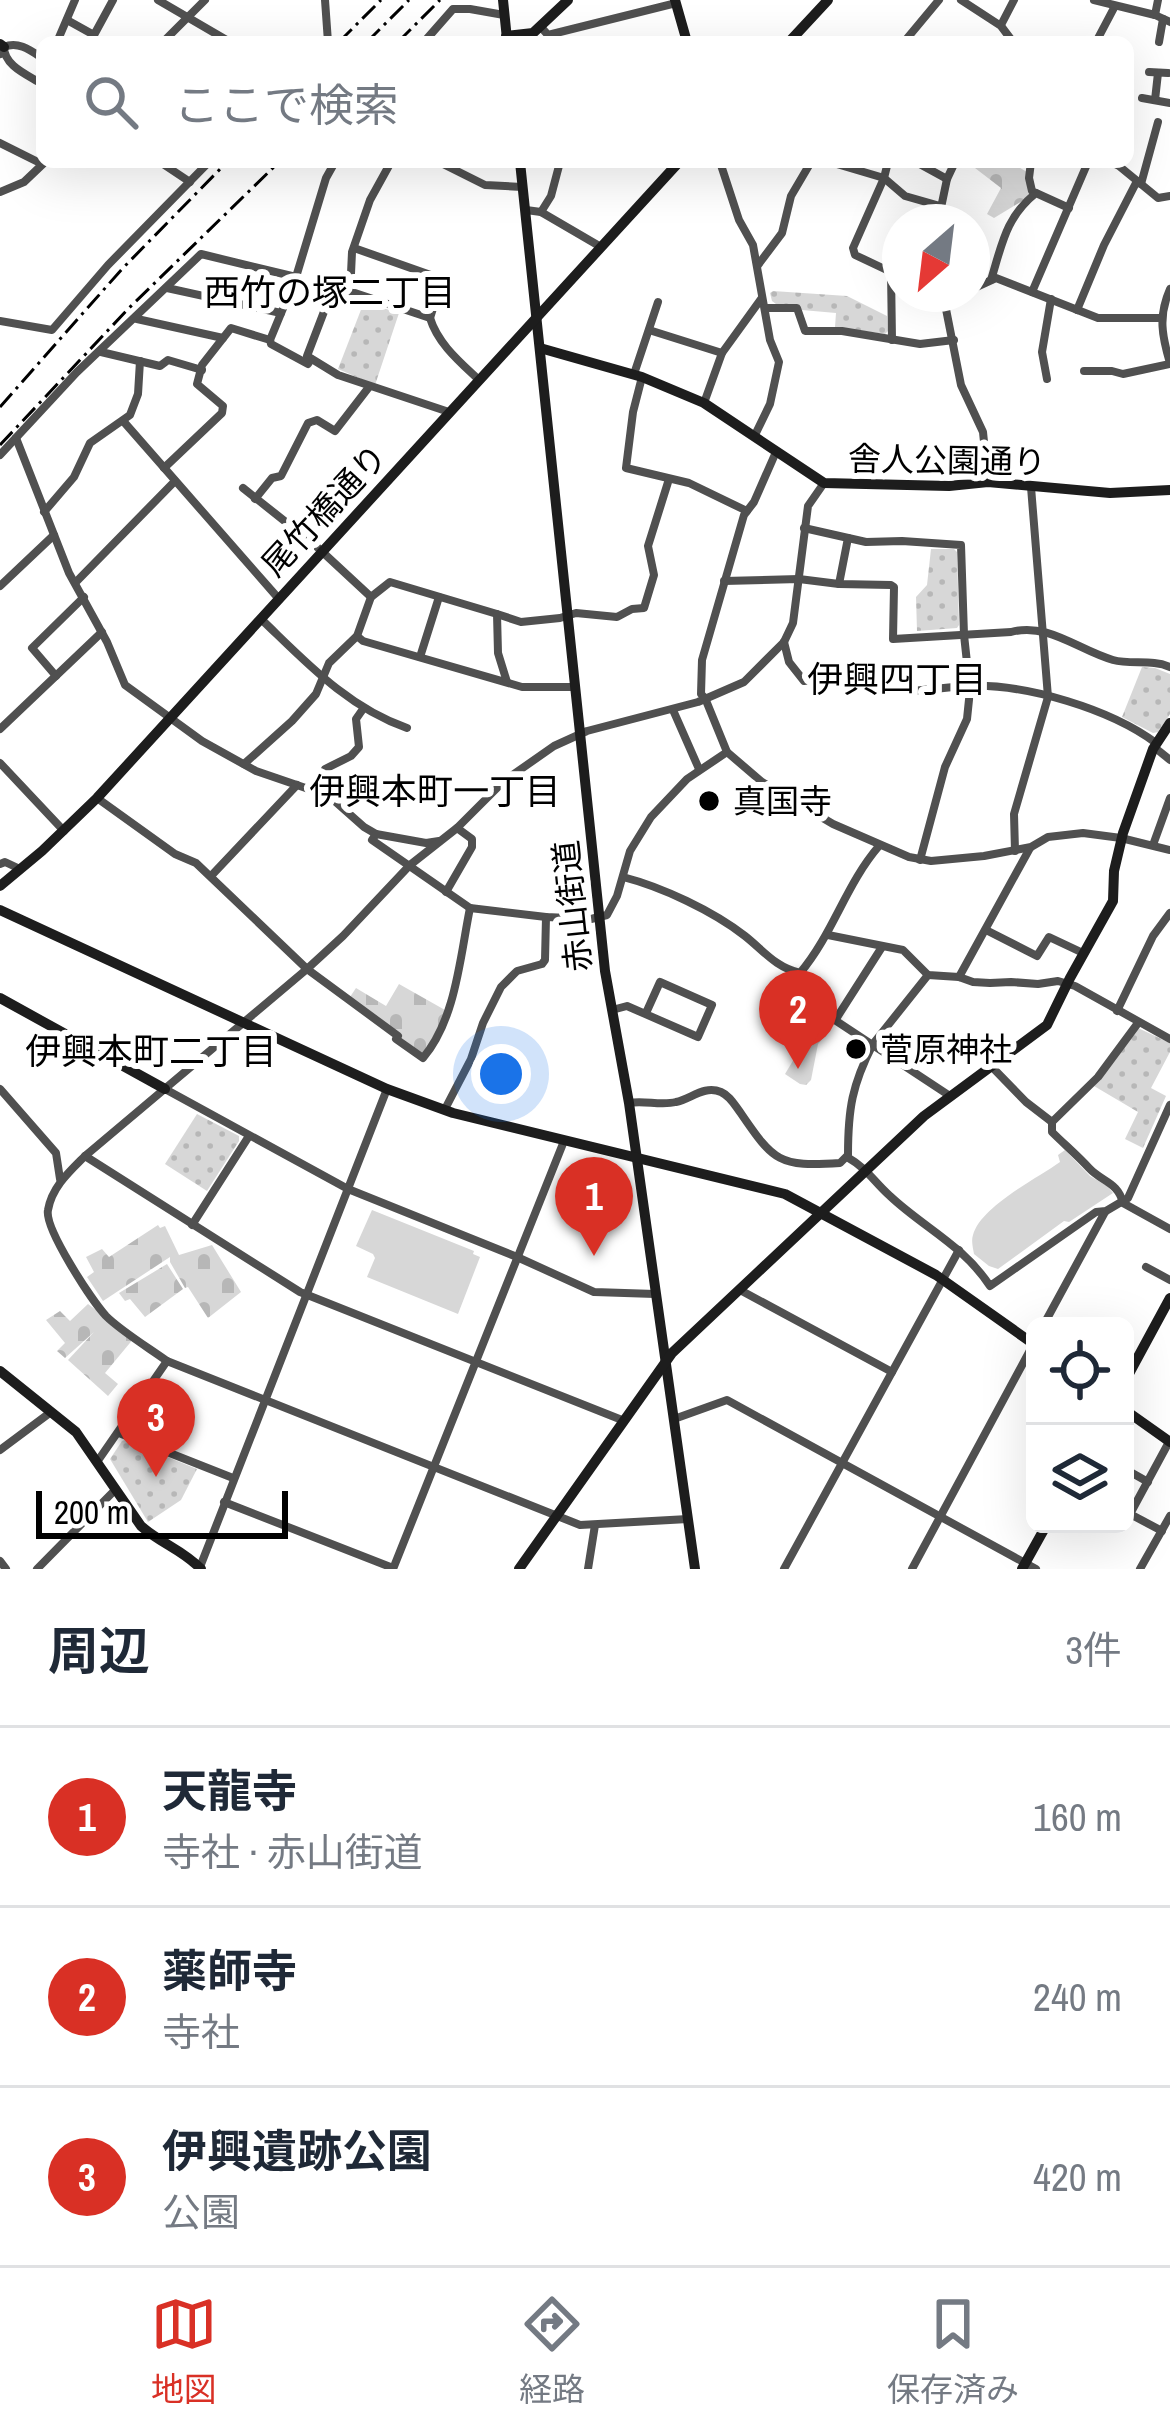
<!DOCTYPE html>
<html lang="ja">
<head>
<meta charset="utf-8">
<style>
  body { margin:0; font-family:"Archivo Narrow","Noto Sans JP",sans-serif; background:#f6f6f7; color:#1f2937 }
  .controls { position:absolute; right:36px; bottom:36px; display:grid; overflow:hidden; border-radius:18px; box-shadow:0 12px 48px #0002 }
  .controls button { width:108px; height:108px; display:grid; place-items:center; padding:0; border:0; border-bottom:3px solid #e0e1e3; background:#fff; color:#1f2937; font:60px sans-serif }
  .compass { position:absolute; left:882px; top:204px; width:108px; height:108px; border-radius:50%; background:#fff; box-shadow:0 12px 48px #0002; rotate:208deg }
  .scale { position:absolute; left:36px; bottom:30px; width:252px; box-sizing:border-box; padding-left:12px; border:6px solid #000; border-top:0; font-size:33px; line-height:42px; white-space:nowrap; color:#000; -webkit-text-stroke:9px #fff; paint-order:stroke }
  .you { position:absolute; left:501px; top:1074px; width:42px; height:42px; margin:-30px; border:9px solid #fff; border-radius:50%; background:#1a73e8; box-shadow:0 0 0 18px #1a73e833 }
  .badge { display:grid; place-items:center; width:78px; height:78px; border-radius:50%; background:#d93025; color:#fff; font-size:39px; font-weight:700 }
  .pin { position:absolute; translate:-50% -99px; filter:drop-shadow(0 3px 6px #0008) }
  .pin::after { content:''; position:absolute; top:63px; width:42px; height:36px; background:inherit; clip-path:polygon(0 0,100% 0,50% 100%) }
  .list { margin:0; padding:0; list-style:none }
  h2 { display:flex; justify-content:space-between; align-items:center; height:156px; margin:0; padding:0 48px; font-size:51px }
  h2 small { font-size:39px; font-weight:400; color:#747a83 }
  .list li { display:grid; grid-template-columns:78px 1fr auto; gap:36px; align-items:center; box-sizing:border-box; height:180px; padding:0 48px; border-top:3px solid #e0e1e3 }
  .list b { display:block; font-size:45px; white-space:nowrap }
  .list p { margin:0; font-size:39px; white-space:nowrap; color:#747a83 }
  .list em { font-size:39px; font-style:normal; color:#747a83 }
  .icon { flex:none; width:66px; height:66px; fill:none; stroke:currentColor; stroke-width:2; stroke-linecap:round; stroke-linejoin:round }
  .map { position:relative; flex:none; width:1170px; height:1569px; overflow:hidden }
  .search { position:absolute; background:#fff; box-shadow:0 12px 48px #0002; left:36px; right:36px; top:36px; height:132px; display:flex; align-items:center; gap:30px; box-sizing:border-box; padding:0 42px; border-radius:18px; color:#747a83; font-size:45px }
  .sheet { height:696px; background:#fff }
  nav { display:flex; justify-content:space-around; align-items:center; box-sizing:border-box; height:168px; border-top:3px solid #e0e1e3; background:#fff; font-size:33px; color:#747a83 }
  nav a { display:grid; justify-items:center; gap:6px }
  nav .on { color:#d93025 }
  .map>svg:first-child { display:block }
</style>
</head>
<body>
<div class="map">
<svg width="1170" height="1569" viewBox="0 0 1170 1569">
  <defs>
    <pattern id="forest-firs" width="22" height="20" patternUnits="userSpaceOnUse" patternTransform="scale(3)"><rect width="22" height="20" fill="#d7d7d7"/><path d="M5 1l3.5 6h-7zM16 11l3.5 6h-7z" fill="#b7b7b7"/></pattern>
    <pattern id="cemetery-stones" width="16" height="16" patternUnits="userSpaceOnUse" patternTransform="scale(3)"><rect width="16" height="16" fill="#d7d7d7"/><path d="M2 7V4a2 2 0 0 1 4 0v3zM10 15v-3a2 2 0 0 1 4 0v3z" fill="#b7b7b7"/></pattern>
    <pattern id="park-dots" width="8" height="8" patternUnits="userSpaceOnUse" patternTransform="scale(3)"><rect width="8" height="8" fill="#d7d7d7"/><path d="M2 2h.1M6 6h.1" fill="none" stroke="#b7b7b7" stroke-width="1.8" stroke-linecap="round"/></pattern>
  </defs>
  <rect width="100%" height="100%" fill="#fff"/>
  <!-- grass -->
  <g fill="#d7d7d7">
    <path d="M1065,1150L1090,1176L1107,1186L1113,1193L1069,1222L1064,1221L998,1269L989,1266L974,1254C973,1248 971,1241 973,1235C981,1206 1038,1178 1060,1162L1058,1155Z"/>
    <path d="M372,1210L474,1251L473,1254L480,1257L458,1314L367,1277L375,1258L373,1254L356,1246Z"/>
  </g>
  <!-- forest -->
  <path fill="url(#forest-firs)" d="M798,997L802,1003L828,1020L826,1024L831,1029L818,1044L811,1080L806,1085L800,1084L785,1074L794,1059L782,1041L785,1036L803,1047L812,1035L792,1017L793,1009Z"/>
  <!-- cemetery -->
  <g fill="url(#cemetery-stones)">
    <path d="M978,162H1010L1027,172L1029,197L994,218L987,214L1001,188L975,168Z"/>
    <path d="M399,984L445,1010L436,1034L422,1054L350,997L356,988L386,1006Z"/>
    <path d="M158,1225L160,1228L165,1226L179,1255L212,1245L241,1292L208,1318L188,1287L185,1288L170,1262V1257L103,1301L87,1277L94,1272L86,1257L102,1249L109,1257Z"/>
    <path d="M167,1264L183,1289L145,1317L130,1299L125,1301L119,1293Z"/>
    <path d="M88,1304L134,1338L105,1373L118,1384L108,1396L68,1360L94,1332L65,1358L57,1351L65,1343L46,1320L60,1311L70,1321Z"/>
  </g>
  <!-- park -->
  <g fill="url(#park-dots)">
    <path d="M773,291L847,296L887,316L888,331L885,334L835,327L836,313L802,310L799,305L776,304L772,301L770,293Z"/>
    <path d="M364,302L399,313L375,385L338,369Z"/>
    <path d="M931,549H954L957,552L959,625L957,628L917,631L916,597L927,585Z"/>
    <path d="M1142,667L1155,668L1170,674V714L1158,732L1153,733L1122,717Z"/>
    <path d="M1138,1028L1170,1043V1052L1151,1088L1166,1096L1143,1148L1125,1139L1138,1112L1094,1086Z"/>
    <path d="M197,1114L239,1136V1141L207,1191L165,1164Z"/>
    <path d="M125,1440L197,1469L181,1500L148,1522L110,1459L122,1441Z"/>
  </g>
  <g fill="none" stroke-linecap="round" stroke-linejoin="round">
    <!-- street -->
    <g stroke="#505050" stroke-width="8">
      <path d="M158,0L230,42"/>
      <path d="M325,0L328,42"/>
      <path d="M961,0L1001,26L1013,42"/>
      <path d="M1094,0L1155,15L1170,22"/>
      <path d="M1155,15L1158,0"/>
      <path d="M67,20L94,35L113,0"/>
      <path d="M1001,25L1014,0"/>
      <path d="M540,26L548,35L676,3"/>
      <path d="M57,42L75,0"/>
      <path d="M163,42L205,0"/>
      <path d="M424,42L453,9H470L504,15"/>
      <path d="M904,42L939,0"/>
      <path d="M1096,42L1115,6"/>
      <path d="M1159,42L1163,19"/>
      <path d="M4,47C18,41 30,50 42,58"/>
      <path d="M0,54L4,47C4,66 28,75 42,84"/>
      <path d="M1149,72L1168,73"/>
      <path d="M1142,98L1170,103"/>
      <path d="M1155,100L1158,73"/>
      <path d="M0,143L42,164"/>
      <path d="M160,162L190,182"/>
      <path d="M439,162L485,185L522,187"/>
      <path d="M720,162L739,220L753,245L770,340L779,362L770,404L755,435"/>
      <path d="M830,162L884,178L905,196L940,206"/>
      <path d="M888,162L884,178L853,248L855,255L891,272L892,340"/>
      <path d="M916,162L947,179"/>
      <path d="M1031,162L1029,178L1032,191L1036,193"/>
      <path d="M1111,162L1119,166L1158,198L1170,196"/>
      <path d="M1141,184L1158,122"/>
      <path d="M0,192L24,182L45,162"/>
      <path d="M526,210L541,212L601,247"/>
      <path d="M541,212L551,196L560,162"/>
      <path d="M938,222L947,179L955,162"/>
      <path d="M354,248L442,279L430,318"/>
      <path d="M758,265L782,233L791,196L811,162"/>
      <path d="M991,280C1002,244 1006,217 1036,193L1069,208"/>
      <path d="M167,288L281,313"/>
      <path d="M972,289L996,278L1098,318H1161"/>
      <path d="M1170,289C1158,316 1162,336 1170,363"/>
      <path d="M1032,292L1088,162"/>
      <path d="M943,294L961,385L983,432L988,482"/>
      <path d="M350,295L352,252L370,200L391,162"/>
      <path d="M330,296L307,356L338,375L449,412"/>
      <path d="M765,308H797L805,331H842L920,344L954,340"/>
      <path d="M1077,310L1104,245L1137,181"/>
      <path d="M137,319L223,338"/>
      <path d="M0,321L52,330L108,265L209,162"/>
      <path d="M649,330L722,353"/>
      <path d="M270,340L296,277L326,178L335,162"/>
      <path d="M101,352L160,366L168,360L202,370"/>
      <path d="M1084,371H1112L1123,374L1170,364"/>
      <path d="M634,374L658,302"/>
      <path d="M642,377L633,412L626,468L689,483L747,511"/>
      <path d="M1047,379L1042,352L1051,299"/>
      <path d="M704,403L722,353L761,299"/>
      <path d="M124,422L279,599"/>
      <path d="M16,438L69,573L107,642L125,685L202,741L256,771L329,796L364,827L376,834L372,840L470,908L546,917L591,919L607,915L617,896L630,851L651,817L687,779L727,752"/>
      <path d="M776,452L754,502L744,515L702,660L701,694L705,698L727,752L762,782L833,824L909,857L931,861L984,856L1031,847L1048,837L1083,833L1121,838L1170,850"/>
      <path d="M0,455L77,372L201,254L296,277L338,300L355,293L430,318C438,344 460,362 479,380"/>
      <path d="M164,468L222,413L223,406L197,384L202,365L231,328L270,340L271,344L308,364L311,359"/>
      <path d="M243,488L316,546L371,597"/>
      <path d="M255,499L272,478L281,476L308,423L317,420L335,431L369,387"/>
      <path d="M44,512L74,477L90,443L130,415L138,394L140,361"/>
      <path d="M804,528L866,542L902,541L961,545L964,635L970,690L967,719L945,767L920,860"/>
      <path d="M724,581L799,579L839,584L891,585L894,587L893,639L1011,632C1048,622 1078,650 1113,660C1131,665 1152,659 1170,667"/>
      <path d="M76,582L175,481"/>
      <path d="M839,584L848,538"/>
      <path d="M0,586L54,535"/>
      <path d="M497,614L521,622L560,618L576,613L617,617L632,609L644,608L654,575L648,546L669,479"/>
      <path d="M261,619C306,662 347,707 407,728"/>
      <path d="M357,636L363,641L522,687H575"/>
      <path d="M784,642L789,662L804,681C822,677 841,673 859,679C872,684 881,691 895,691C920,692 944,687 970,686C1027,684 1110,709 1156,743"/>
      <path d="M420,657L439,597"/>
      <path d="M56,676L32,648L84,597"/>
      <path d="M673,710L699,769"/>
      <path d="M0,729L102,632"/>
      <path d="M1154,747L1170,760"/>
      <path d="M0,763L64,831"/>
      <path d="M244,764L292,721L316,694L329,663L357,636L371,597L390,582L497,614L498,653L507,682"/>
      <path d="M316,790L325,769L351,756L359,747L356,719L363,709"/>
      <path d="M97,798L175,854L196,863L307,969L398,1036L396,1039L423,1058C456,1019 460,957 470,908"/>
      <path d="M376,834L426,843L439,841"/>
      <path d="M1153,845L1170,798"/>
      <path d="M1015,851L1014,814L1048,697L1031,487"/>
      <path d="M0,864L5,862L20,869"/>
      <path d="M211,876L297,785"/>
      <path d="M623,877C662,887 713,911 745,936C764,951 775,967 800,973L804,996L812,1005L950,1096"/>
      <path d="M446,892L472,847V839L457,828"/>
      <path d="M986,930L1037,956L1049,937L1083,953"/>
      <path d="M828,935L903,950L928,975L959,977L973,982L990,983L1011,982L1038,984L1058,981L1075,986L1170,1039"/>
      <path d="M800,973C833,934 846,884 879,846"/>
      <path d="M959,977L1030,848"/>
      <path d="M612,1010L627,1006L698,1037L712,1005L660,982L646,1013"/>
      <path d="M1117,1011L1153,936L1170,913"/>
      <path d="M836,1019L882,947"/>
      <path d="M991,1066L1026,1102L1052,1122V1132C1064,1144 1077,1155 1089,1168C1102,1182 1118,1182 1123,1203L1170,1229"/>
      <path d="M0,1089L56,1153L60,1179"/>
      <path d="M165,1089L348,1189L517,1257L594,1292L655,1294"/>
      <path d="M629,1103C644,1100 661,1106 676,1102C691,1099 704,1085 721,1092C730,1096 734,1104 740,1112C774,1162 779,1167 840,1163L848,1155C848,1109 852,1085 873,1044L928,975"/>
      <path d="M445,1109L471,1059L483,1023L501,987L517,971L542,964L545,960L546,917"/>
      <path d="M1052,1122L1098,1077L1138,1023"/>
      <path d="M85,1156L300,1292L622,1420"/>
      <path d="M847,1157C868,1169 873,1181 890,1196C924,1228 963,1245 990,1286L1096,1212L1106,1211L1128,1198L1170,1105"/>
      <path d="M192,1225L249,1136"/>
      <path d="M1146,1267L1170,1280"/>
      <path d="M740,1290L892,1372"/>
      <path d="M1043,1326L1105,1212"/>
      <path d="M167,1361C149,1348 121,1331 106,1316C92,1301 44,1228 48,1210C52,1187 69,1172 85,1156L307,969L343,936L410,865L457,828L504,781L554,746L587,731L698,702L744,682L784,642L793,623L808,506L824,483"/>
      <path d="M674,1419L727,1400L1036,1569"/>
      <path d="M119,1433L233,1478"/>
      <path d="M0,1450L51,1412"/>
      <path d="M97,1462L167,1361L580,1525L688,1519"/>
      <path d="M1125,1469L1148,1482"/>
      <path d="M224,1502L393,1568"/>
      <path d="M1162,1531L1130,1514L1169,1442"/>
      <path d="M0,1561L6,1569"/>
      <path d="M200,1567L387,1089"/>
      <path d="M37,1569L115,1490"/>
      <path d="M393,1569L564,1141"/>
      <path d="M588,1569L595,1525"/>
      <path d="M784,1569L959,1250"/>
      <path d="M912,1569L1034,1343"/>
      <path d="M1140,1569L1170,1516"/>
    </g>
    <!-- secondary -->
    <g stroke="#1d1d1d" stroke-width="10">
      <path d="M503,0L507,39"/>
      <path d="M675,0L687,42"/>
      <path d="M506,36L533,33L568,0"/>
      <path d="M789,42L828,0"/>
      <path d="M0,44L4,47"/>
      <path d="M520,162L605,971L629,1103L695,1569"/>
      <path d="M540,348L642,377L704,403L824,483L949,486L988,482L1110,493L1170,490"/>
      <path d="M0,886L42,851L97,798L679,162"/>
      <path d="M0,910L387,1089L453,1113L785,1194L936,1275L1035,1345"/>
      <path d="M0,998L165,1089"/>
      <path d="M0,1371L76,1432L141,1526C160,1543 183,1550 201,1569"/>
      <path d="M1125,1381L1170,1298"/>
      <path d="M1125,1410L1170,1442"/>
      <path d="M519,1569L672,1353L924,1116L1047,1025L1070,978L1113,901L1114,871L1123,833L1153,749L1170,723"/>
      <path d="M1022,1569L1047,1524"/>
    </g>
    <!-- rail -->
    <g stroke="#000" stroke-width="3" stroke-dasharray="18 6 3 6" stroke-linecap="butt">
      <path d="M339,42L381,0"/>
      <path d="M367,42L409,0"/>
      <path d="M398,42L440,0"/>
      <path d="M0,407L122,269L227,162"/>
      <path d="M0,445L128,309L279,162"/>
    </g>
  </g>
  <!-- markers -->
  <g fill="#000" stroke="#fff" stroke-width="4.5">
    <circle cx="709" cy="801" r="12"/>
    <circle cx="856" cy="1049" r="12"/>
  </g>
  <g text-anchor="middle" stroke-width="12" stroke-linejoin="round" paint-order="stroke">
    <!-- street labels -->
    <g font-size="33" fill="#000" stroke="#fff">
      <text transform="translate(947 460) rotate(1)" y="12">舎人公園通り</text>
      <text transform="translate(324 510) rotate(-47)" y="12">尾竹橋通り</text>
      <text transform="translate(572 906) rotate(-96)" y="12">赤山街道</text>
    </g>
    <!-- poi labels -->
    <g font-size="33" fill="#000" stroke="#fff" text-anchor="start">
      <text x="733" y="813">真国寺</text>
      <text x="880" y="1061">菅原神社</text>
    </g>
    <!-- neighbourhood labels -->
    <g font-size="36" fill="#000" stroke="#fff">
      <text x="330" y="305">西竹の塚二丁目</text>
      <text x="897" y="692">伊興四丁目</text>
      <text x="435" y="804">伊興本町一丁目</text>
      <text x="151" y="1064">伊興本町二丁目</text>
    </g>
  </g>
</svg>
<div class="controls">
<button><svg class="icon" aria-label="locate" viewBox="0 0 24 24"><circle cx="12" cy="12" r="6"/><path d="M12 2v4M12 18v4M2 12h4M18 12h4"/></svg></button>
<button><svg class="icon" aria-label="layers" viewBox="0 0 24 24"><path d="M12 4l9 5-9 5-9-5zM3 14l9 5 9-5"/></svg></button>
</div>
<svg class="compass" viewBox="-18 -18 36 36"><path d="M0-13l5 13h-10z" fill="#e53935"/><path d="M0 13l5-13h-10z" fill="#747a83"/></svg>
<div class="scale">200 m</div>
<div class="you"></div>
<div class="pin badge" style="left:594px;top:1256px">1</div>
<div class="pin badge" style="left:798px;top:1069px">2</div>
<div class="pin badge" style="left:156px;top:1477px">3</div>
<div class="search"><svg class="icon" aria-label="search" viewBox="0 0 24 24"><circle cx="10" cy="10" r="6"/><path d="M15 15l6 6"/></svg>ここで検索</div>
</div>
<section class="sheet">
<h2>周辺<small>3件</small></h2>
<ul class="list">
<li><span class="badge">1</span><div><b>天龍寺</b><p>寺社 · 赤山街道</p></div><em>160 m</em></li>
<li><span class="badge">2</span><div><b>薬師寺</b><p>寺社</p></div><em>240 m</em></li>
<li><span class="badge">3</span><div><b>伊興遺跡公園</b><p>公園</p></div><em>420 m</em></li>
</ul>
</section>
<nav>
<a class="on"><svg class="icon" aria-label="map" viewBox="0 0 24 24"><path d="M3 6l6-2 6 2 6-2v14l-6 2-6-2-6 2zM9 4v14M15 6v14"/></svg>地図</a>
<a><svg class="icon" aria-label="directions" viewBox="0 0 24 24"><path d="M12 3l9 9-9 9-9-9zM9 14v-3h6M13 9l2 2-2 2"/></svg>経路</a>
<a><svg class="icon" aria-label="saved" viewBox="0 0 24 24"><path d="M7 4h10v16l-5-4-5 4z"/></svg>保存済み</a>
</nav>
</body>
</html>
